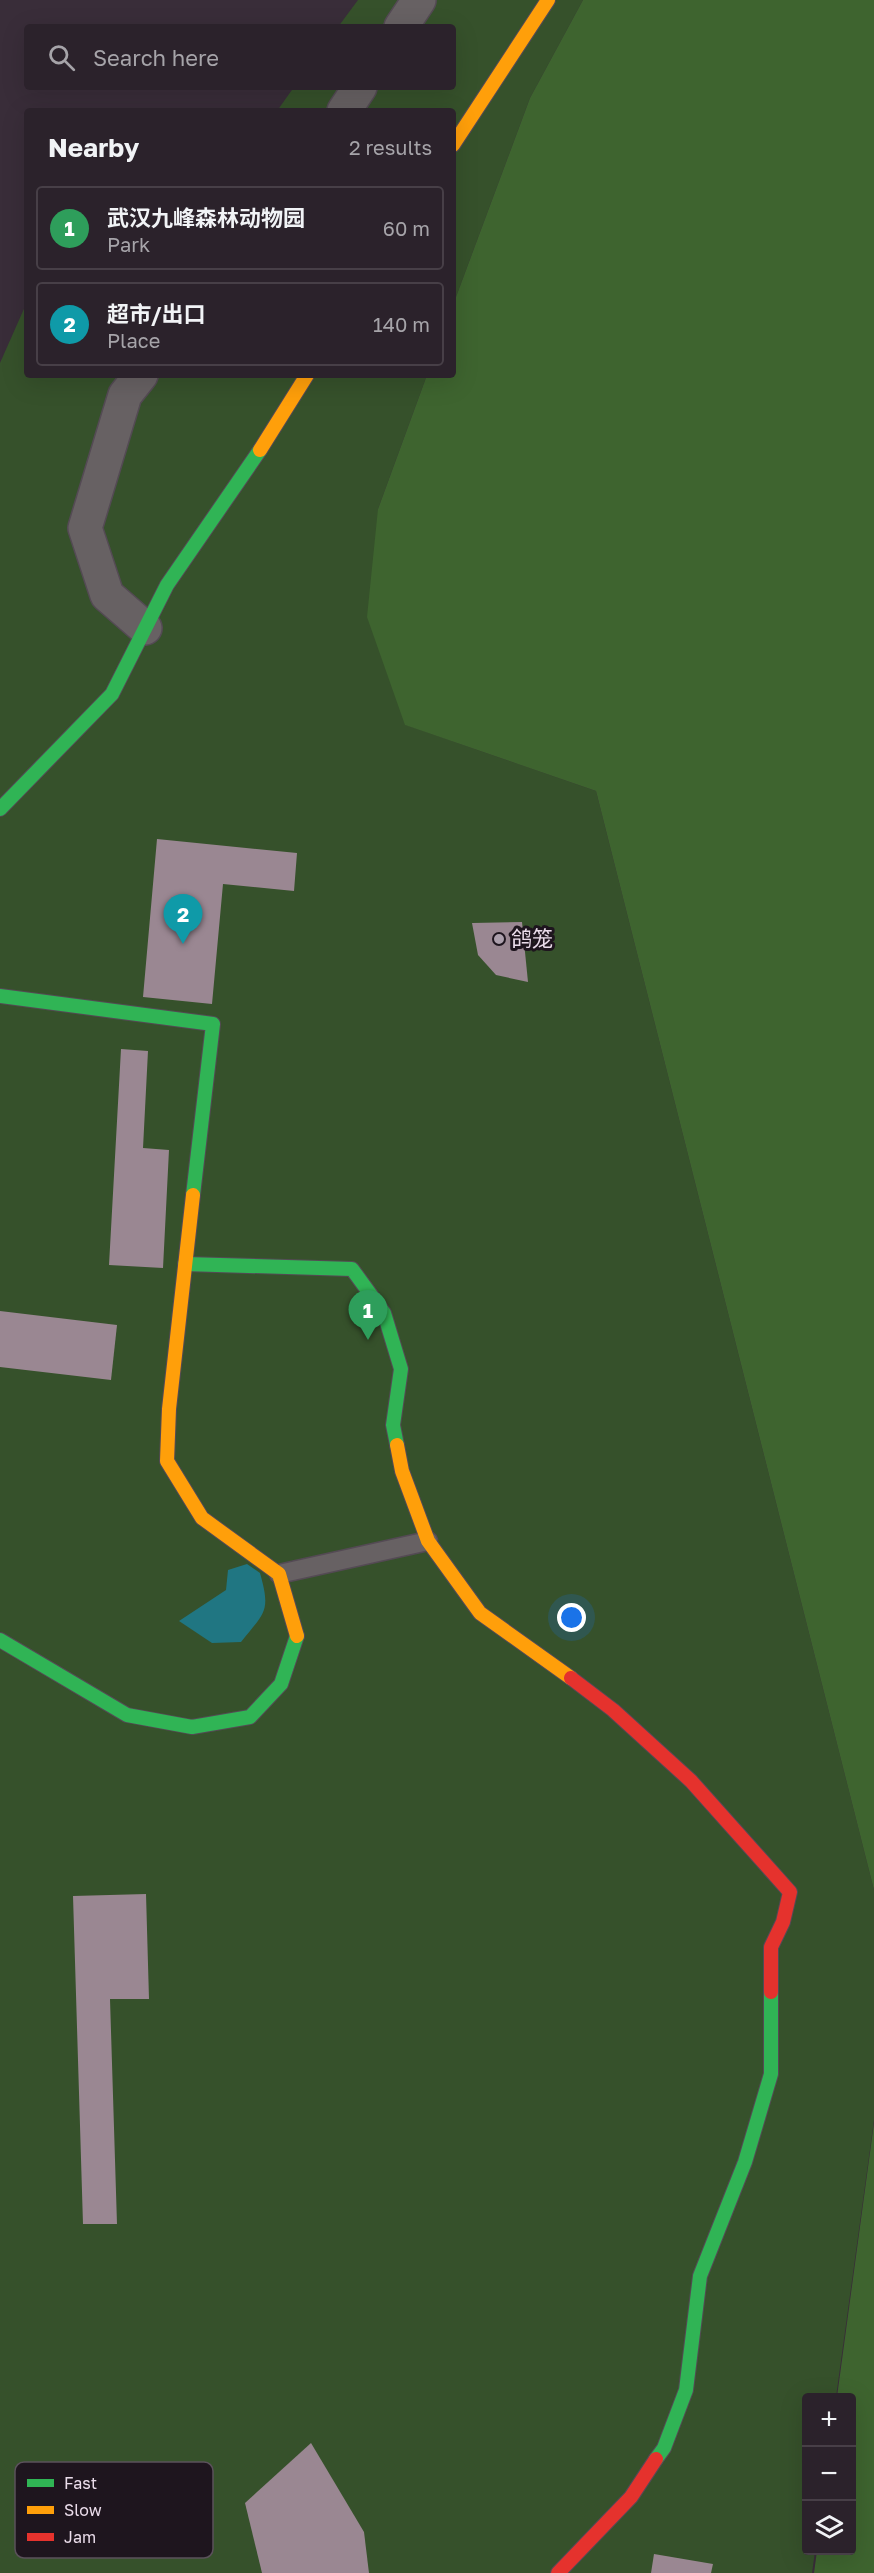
<!DOCTYPE html>
<html lang="en">
<head>
<meta charset="utf-8">
<style>
  body { margin:0; font-family:"Golos Text","Noto Sans SC",sans-serif; background:#332a33; color:#f1f3f6 }
  .controls { position:absolute; right:18px; bottom:18px; display:grid; overflow:hidden; border-radius:6px; box-shadow:0 6px 24px #0002 }
  .controls button { width:54px; height:54px; display:grid; place-items:center; padding:0; border:0; border-bottom:2px solid #473f47; background:#2b222b; color:#f1f3f6; font:30px sans-serif }
  .you { position:absolute; left:572px; top:1618px; width:21px; height:21px; margin:-15px; border:4px solid #fff; border-radius:50%; background:#1a73e8; box-shadow:0 0 0 9px #1a73e833 }
  .badge { display:grid; place-items:center; width:39px; height:39px; border-radius:50%; background:#ac9fac; color:#fff; font-size:20px; font-weight:700 }
  .pin { position:absolute; translate:-50% -50px; filter:drop-shadow(0 2px 3px #0008) }
  .pin::after { content:''; position:absolute; top:32px; width:21px; height:18px; background:inherit; clip-path:polygon(0 0,100% 0,50% 100%) }
  .list { margin:0; padding:0; list-style:none }
  h2 { display:flex; justify-content:space-between; align-items:center; height:78px; margin:0; padding:0 24px; font-size:26px }
  h2 small { font-size:20px; font-weight:400; color:#a6a4a9 }
  .list li { display:grid; grid-template-columns:39px 1fr auto; gap:18px; align-items:center; box-sizing:border-box; height:84px; margin:0 12px 12px; padding:0 12px; border:2px solid #473f47; border-radius:6px }
  .list b { display:block; font-size:22px; white-space:nowrap }
  .list p { margin:0; font-size:20px; white-space:nowrap; color:#a6a4a9 }
  .list em { font-size:20px; font-style:normal; color:#a6a4a9 }
  .icon { flex:none; width:33px; height:33px; fill:none; stroke:currentColor; stroke-width:2; stroke-linecap:round; stroke-linejoin:round }
  .map { position:relative; flex:none; width:874px; height:2573px; overflow:hidden }
  .search { position:absolute; background:#2b222b; box-shadow:0 6px 24px #0002; left:24px; top:24px; width:432px; height:66px; display:flex; align-items:center; gap:15px; box-sizing:border-box; padding:0 21px; border-radius:6px; color:#a6a4a9; font-size:22px }
  .panel { position:absolute; background:#2b222b; box-shadow:0 6px 24px #0002; left:24px; top:108px; width:432px; height:270px; border-radius:6px }
  .map>svg:first-child { display:block }
</style>
</head>
<body>
<div class="map">
<svg width="874" height="2573" viewBox="0 0 874 2573">
  <rect width="100%" height="100%" fill="#392d39"/>
  <!-- green -->
  <g fill="#36512b">
    <path d="M358,0H583L530,98L453,305V111H277L294,87H453V27H338Z"/>
    <path d="M27,302V375H427L378,509L406,725L596,791L874,1890V2120L836,2397L806,2398V2550L815,2551L812,2573H0V363Z"/>
  </g>
  <!-- forest -->
  <g fill="#3e642f">
    <path d="M583,0H874V1890L596,791L405,725L367,617L378,509L427,375H453V305L530,98Z"/>
    <path d="M874,2123V2573H814L817,2551L852,2550V2398L837,2397Z"/>
  </g>
  <!-- water -->
  <path fill="#207682" d="M247,1564L260,1573C271,1612 265,1612 241,1642L212,1643L179,1621L226,1590L228,1570Z"/>
  <!-- building -->
  <g fill="#9a8792">
    <path d="M157,839L297,853L294,891L223,884L212,1004L143,997Z"/>
    <path d="M522,922L528,982L496,975L478,955L472,923Z"/>
    <path d="M121,1049L148,1051L143,1148L169,1150L163,1268L109,1265Z"/>
    <path d="M0,1311L117,1325L111,1380L0,1367Z"/>
    <path d="M146,1894L149,1999H110L117,2224H83L73,1896Z"/>
    <path d="M311,2443L364,2532L369,2573H262L245,2503Z"/>
    <path d="M654,2554L713,2564L711,2573H651Z"/>
  </g>
  <g fill="none" stroke-linecap="round" stroke-linejoin="round">
    <!-- lane casing -->
    <g stroke="#544a54" stroke-width="21">
      <path id="lane" d="M279,1574L428,1541"/>
    </g>
    <!-- street casing -->
    <g stroke="#544a54" stroke-width="36">
      <g id="street">
        <path d="M401,27L419,0"/>
        <path d="M344,111L360,87"/>
        <path d="M141,375L125,395L85,528L107,595L145,628"/>
      </g>
    </g>
    <!-- fast casing -->
    <g stroke="#544a54" stroke-width="16">
      <g id="fast">
        <path d="M0,809L112,694L167,585L260,450"/>
        <path d="M0,996L213,1024L193,1195"/>
        <path d="M185,1264L352,1269L384,1313L401,1369L393,1425L397,1445"/>
        <path d="M0,1640L127,1715L192,1727L250,1717L281,1684L297,1636"/>
        <path d="M656,2459L664,2448L686,2390L700,2276L745,2162L771,2074V1992"/>
      </g>
    </g>
    <!-- slow casing -->
    <g stroke="#544a54" stroke-width="16">
      <g id="slow">
        <path d="M453,145L548,0"/>
        <path d="M260,450L307,375"/>
        <path d="M193,1195L169,1409L167,1461L202,1518L279,1574L297,1636"/>
        <path d="M397,1445L402,1471L428,1541L480,1613L571,1678"/>
      </g>
    </g>
    <!-- jam casing -->
    <g stroke="#544a54" stroke-width="16">
      <g id="jam">
        <path d="M571,1678L613,1710L691,1781L790,1892L783,1922L771,1947V1992"/>
        <path d="M558,2573L631,2497L656,2459"/>
      </g>
    </g>
    <!-- lane -->
    <use href="#lane" stroke="#676163" stroke-width="18"/>
    <!-- street -->
    <use href="#street" stroke="#676163" stroke-width="33"/>
    <!-- fast -->
    <use href="#fast" stroke="#30b455" stroke-width="14"/>
    <!-- slow -->
    <use href="#slow" stroke="#ff9f0a" stroke-width="14"/>
    <!-- jam -->
    <use href="#jam" stroke="#e5322d" stroke-width="14"/>
  </g>
  <!-- markers -->
  <circle fill="#ac9fac" stroke="#1e151e" stroke-width="2" cx="499" cy="939" r="6"/>
  <g text-anchor="middle" stroke-width="6" stroke-linejoin="round" paint-order="stroke">
    <!-- poi labels -->
    <g font-size="21" fill="#eadcea" stroke="#1e151e" text-anchor="start">
      <text x="511" y="946">鸽笼</text>
    </g>
  </g>
  <!-- legend -->
  <rect x="15" y="2462" width="198" height="96" rx="9" fill="#1e151e" stroke="#5b515b" stroke-width="1.5"/>
  <rect x="27" y="2479" width="27" height="8" fill="#30b455"/>
  <rect x="27" y="2506" width="27" height="8" fill="#ff9f0a"/>
  <rect x="27" y="2533" width="27" height="8" fill="#e5322d"/>
  <g font-size="16" fill="#eadcea">
    <text x="64" y="2489">Fast</text>
    <text x="64" y="2516">Slow</text>
    <text x="64" y="2543">Jam</text>
  </g>
</svg>
<div class="controls">
<button>+</button>
<button>−</button>
<button><svg class="icon" aria-label="layers" viewBox="0 0 24 24"><path d="M12 4l9 5-9 5-9-5zM3 14l9 5 9-5"/></svg></button>
</div>
<div class="you"></div>
<div class="pin badge" style="left:368px;top:1340px;background:#2e9e5b">1</div>
<div class="pin badge" style="left:183px;top:944px;background:#0f9aa8">2</div>
<div class="search"><svg class="icon" aria-label="search" viewBox="0 0 24 24"><circle cx="10" cy="10" r="6"/><path d="M15 15l6 6"/></svg>Search here</div>
<section class="panel">
<h2>Nearby<small>2 results</small></h2>
<ul class="list">
<li><span class="badge" style="background:#2e9e5b">1</span><div><b>武汉九峰森林动物园</b><p>Park</p></div><em>60 m</em></li>
<li><span class="badge" style="background:#0f9aa8">2</span><div><b>超市/出口</b><p>Place</p></div><em>140 m</em></li>
</ul>
</section>
</div>
</body>
</html>
